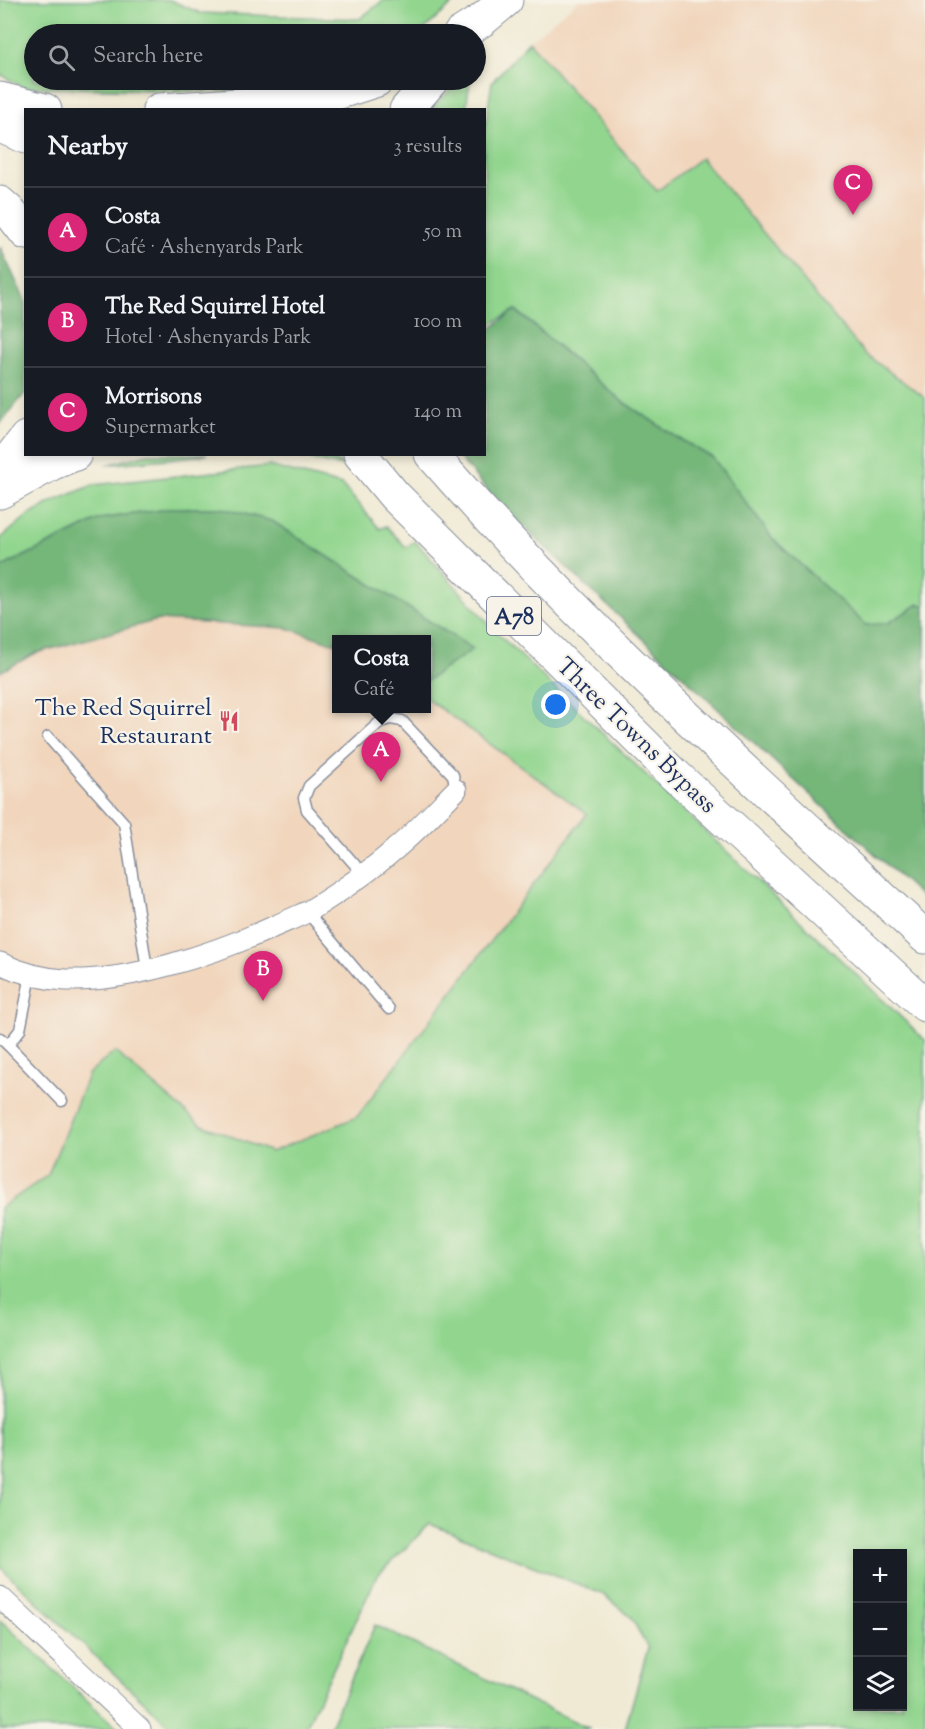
<!DOCTYPE html>
<html lang="en">
<head>
<meta charset="utf-8">
<style>
  body { margin:0; font-family:"Sorts Mill Goudy",serif; background:#242831; color:#f1f3f6 }
  .controls { position:absolute; right:18px; bottom:18px; display:grid; overflow:hidden; border-radius:0px; box-shadow:0 3px 9px #0003 }
  .controls button { width:54px; height:54px; display:grid; place-items:center; padding:0; border:0; border-bottom:2px solid #363941; background:#171b24; color:#f1f3f6; font:30px sans-serif }
  .you { position:absolute; left:556px; top:705px; width:21px; height:21px; margin:-15px; border:4px solid #fff; border-radius:50%; background:#1a73e8; box-shadow:0 0 0 9px #1a73e833 }
  .badge { display:grid; place-items:center; width:39px; height:39px; border-radius:50%; background:#db2777; color:#fff; font-size:20px; font-weight:700 }
  .pin { position:absolute; translate:-50% -50px; filter:drop-shadow(0 2px 3px #0008) }
  .pin::after { content:''; position:absolute; top:32px; width:21px; height:18px; background:inherit; clip-path:polygon(0 0,100% 0,50% 100%) }
  .popup { position:absolute; left:332px; top:635px; width:99px; height:78px; box-sizing:border-box; display:grid; place-content:center; border-radius:0px; background:#171b24; filter:drop-shadow(0 2px 4px #0005); font-size:20px; white-space:nowrap; color:#9ea1a6 }
  .popup b { font-size:22px; color:#f1f3f6 }
  .popup::after { content:''; position:absolute; left:50%; top:100%; margin-left:-12px; border:12px solid transparent; border-top-color:#171b24 }
  .list { margin:0; padding:0; list-style:none }
  h2 { display:flex; justify-content:space-between; align-items:center; height:78px; margin:0; padding:0 24px; font-size:26px }
  h2 small { font-size:20px; font-weight:400; color:#9ea1a6 }
  .list li { display:grid; grid-template-columns:39px 1fr auto; gap:18px; align-items:center; box-sizing:border-box; height:90px; padding:0 24px; border-top:2px solid #363941 }
  .list b { display:block; font-size:22px; white-space:nowrap }
  .list p { margin:0; font-size:20px; white-space:nowrap; color:#9ea1a6 }
  .list em { font-size:20px; font-style:normal; color:#9ea1a6 }
  .icon { flex:none; width:33px; height:33px; fill:none; stroke:currentColor; stroke-width:2; stroke-linecap:round; stroke-linejoin:round }
  .map { position:relative; flex:none; width:925px; height:1729px; overflow:hidden }
  .search { position:absolute; background:#171b24; box-shadow:0 3px 9px #0003; left:24px; top:24px; width:462px; height:66px; display:flex; align-items:center; gap:15px; box-sizing:border-box; padding:0 21px; border-radius:33px; color:#9ea1a6; font-size:22px }
  .panel { position:absolute; background:#171b24; box-shadow:0 3px 9px #0003; left:24px; top:108px; width:462px; height:348px; border-radius:0px }
  .map>svg:first-child { display:block }
</style>
</head>
<body>
<div class="map">
<svg width="925" height="1729" viewBox="0 0 925 1729">
  <rect width="100%" height="100%" fill="#f7f3e8"/>
  <filter id="ink" filterUnits="userSpaceOnUse"><feTurbulence type="fractalNoise" baseFrequency=".0167" numOctaves="2"/><feDisplacementMap in="SourceGraphic" scale="12" xChannelSelector="R" yChannelSelector="G"/><feConvolveMatrix kernelMatrix="1 2 1 2 8 2 1 2 1" color-interpolation-filters="sRGB"/></filter>
  <filter id="wash" filterUnits="userSpaceOnUse"><feTurbulence type="fractalNoise" baseFrequency=".008" numOctaves="4" result="noise"/><feDisplacementMap in="SourceGraphic" scale="24" xChannelSelector="R" yChannelSelector="G"/><feGaussianBlur stdDeviation="1.35" result="paint"/><feColorMatrix in="noise" values="0 0 0 0 0 0 0 0 0 0 0 0 0 0 0 0 0 1.4 0 .05"/><feComposite in="paint" operator="in"/></filter>
  <g filter="url(#wash)">
    <rect width="100%" height="100%" fill="#f0ead4"/>
    <!-- built -->
    <g fill="#f1d5bc">
      <path d="M579,0H925V398L864,353L701,159L657,191L529,41Z"/>
      <path d="M158,620L287,628L336,644V708H426V698L587,814L357,1117L271,1152L200,1124L115,1052L89,1073L48,1175L0,1208V672L36,653Z"/>
    </g>
    <!-- green -->
    <g fill="#91d58e" stroke="#568276" stroke-width="1.5" fill-rule="evenodd">
      <path d="M0,0H170L200,13L359,19L384,0H457L419,34H34V80H336L264,92L22,87L0,74Z"/>
      <path d="M529,41L657,191L701,158L864,353L925,398V606L919,604L888,623L866,626L772,538L713,458L678,438L623,402L516,310L485,327L484,134L492,82Z"/>
      <path d="M461,80H470L466,109H430Z"/>
      <path d="M148,454H206V455L105,465Z"/>
      <path d="M292,455H327L346,467Z"/>
      <path d="M269,466L342,485L380,529L386,526L406,547L415,541L497,633L925,1040V1729H625L648,1648L631,1617L602,1594L430,1524L377,1576L305,1729H173L0,1567V1208L48,1175L89,1073L115,1052L200,1124L271,1152L357,1117L587,814L426,698V681L473,649L272,521L220,508H175L100,519L0,568V539L26,517L52,502L93,485ZM858,1554H902V1706H858Z"/>
      <path d="M0,1620L118,1729H0Z"/>
      <path d="M375,1625L590,1729H329Z"/>
    </g>
    <!-- forest -->
    <g fill="#74b679" stroke="#48726c" stroke-width="1.5">
      <path d="M0,247L25,300L26,392L0,424Z"/>
      <path d="M515,310L623,402L678,438L713,458L772,538L866,625L888,623L919,604L925,606V900L782,769L499,504L457,455L484,454L485,333Z"/>
      <path d="M175,508H221L272,521L473,649L426,681V640H336V644L287,628L158,620L36,653L0,672V568L100,519Z"/>
    </g>
  </g>
  <g filter="url(#ink)">
    <g fill="none" stroke-linecap="round" stroke-linejoin="round">
      <!-- lane casing -->
      <g stroke="#868c99" stroke-width="13">
        <g id="lane">
          <path d="M48,737L124,823L147,969"/>
          <path d="M363,874L307,810L304,798L309,786L380,722L391,719L402,721L453,775L456,790"/>
          <path d="M307,912L389,1009"/>
          <path d="M0,1038L8,1045L20,1030L31,975"/>
          <path d="M8,1045L62,1101"/>
        </g>
      </g>
      <!-- street casing -->
      <g stroke="#868c99" stroke-width="23">
        <g id="street">
          <path d="M0,963C21,973 42,979 66,980C130,982 213,954 271,928C284,922 297,917 309,911C338,893 368,873 394,850C416,832 436,810 456,790"/>
          <path d="M0,1597L140,1729"/>
        </g>
      </g>
      <!-- primary casing -->
      <g stroke="#868c99" stroke-width="35">
        <g id="primary">
          <path d="M460,34L482,20L506,0"/>
          <path d="M406,110L432,80"/>
        </g>
      </g>
      <!-- highway casing -->
      <g stroke="#868c99" stroke-width="35">
        <g id="highway">
          <path d="M0,99L45,110"/>
          <path d="M159,110L285,102L327,96L377,80"/>
          <path d="M0,126L26,137"/>
          <path d="M0,203L9,211L26,233"/>
          <path d="M360,454L394,495L673,773L925,1005"/>
          <path d="M431,454C582,628 756,781 925,937"/>
          <path d="M0,471L26,438"/>
          <path d="M0,492L53,463L75,454"/>
        </g>
      </g>
      <!-- lane -->
      <use href="#lane" stroke="#fff" stroke-width="10"/>
      <!-- street -->
      <use href="#street" stroke="#fff" stroke-width="21"/>
      <!-- primary -->
      <use href="#primary" stroke="#fff" stroke-width="33"/>
      <!-- highway -->
      <use href="#highway" stroke="#fff" stroke-width="33"/>
    </g>
  </g>
  <!-- icons -->
  <defs>
    <g id="restaurant-bare" transform="scale(1.62)"><path d="M-5-6h1v4h1v-4h1v4h1v-4h1v5L-1.5 .5V6h-2V.5L-5-1ZM5-6V6H3V1.5H1.5Q1.5-4 5-6Z" fill="#d1495b" stroke="#f7f3e8" stroke-width="2.5" paint-order="stroke"/></g>
  </defs>
  <g fill-rule="evenodd">
    <use href="#restaurant-bare" x="229" y="721"/>
  </g>
  <g text-anchor="middle" stroke-width="4.5" stroke-linejoin="round" paint-order="stroke">
    <!-- shield labels -->
    <rect fill="#f7f3e8" stroke="#5d6a87" stroke-width="1.5" x="487" y="597" width="54" height="38" rx="4.5"/>
    <g font-size="22" font-weight="bold" fill="#1b2f5e">
      <text x="514" y="624">A78</text>
    </g>
    <!-- poi labels -->
    <g font-size="24" fill="#1b2f5e" stroke="#f7f3e8" text-anchor="end">
      <text x="212" y="715">The Red Squirrel<tspan x="212" dy="28">Restaurant</tspan></text>
    </g>
    <!-- street labels -->
    <g font-size="24" fill="#1b2f5e" stroke="#f7f3e8">
      <text transform="translate(637 735) rotate(44)" y="8">Three Towns Bypass</text>
    </g>
  </g>
</svg>
<div class="controls">
<button>+</button>
<button>−</button>
<button><svg class="icon" aria-label="layers" viewBox="0 0 24 24"><path d="M12 4l9 5-9 5-9-5zM3 14l9 5 9-5"/></svg></button>
</div>
<div class="you"></div>
<div class="pin badge" style="left:381px;top:782px">A</div>
<div class="popup"><b>Costa</b>Café</div>
<div class="pin badge" style="left:263px;top:1001px">B</div>
<div class="pin badge" style="left:853px;top:215px">C</div>
<div class="search"><svg class="icon" aria-label="search" viewBox="0 0 24 24"><circle cx="10" cy="10" r="6"/><path d="M15 15l6 6"/></svg>Search here</div>
<section class="panel">
<h2>Nearby<small>3 results</small></h2>
<ul class="list">
<li><span class="badge">A</span><div><b>Costa</b><p>Café · Ashenyards Park</p></div><em>50 m</em></li>
<li><span class="badge">B</span><div><b>The Red Squirrel Hotel</b><p>Hotel · Ashenyards Park</p></div><em>100 m</em></li>
<li><span class="badge">C</span><div><b>Morrisons</b><p>Supermarket</p></div><em>140 m</em></li>
</ul>
</section>
</div>
</body>
</html>
